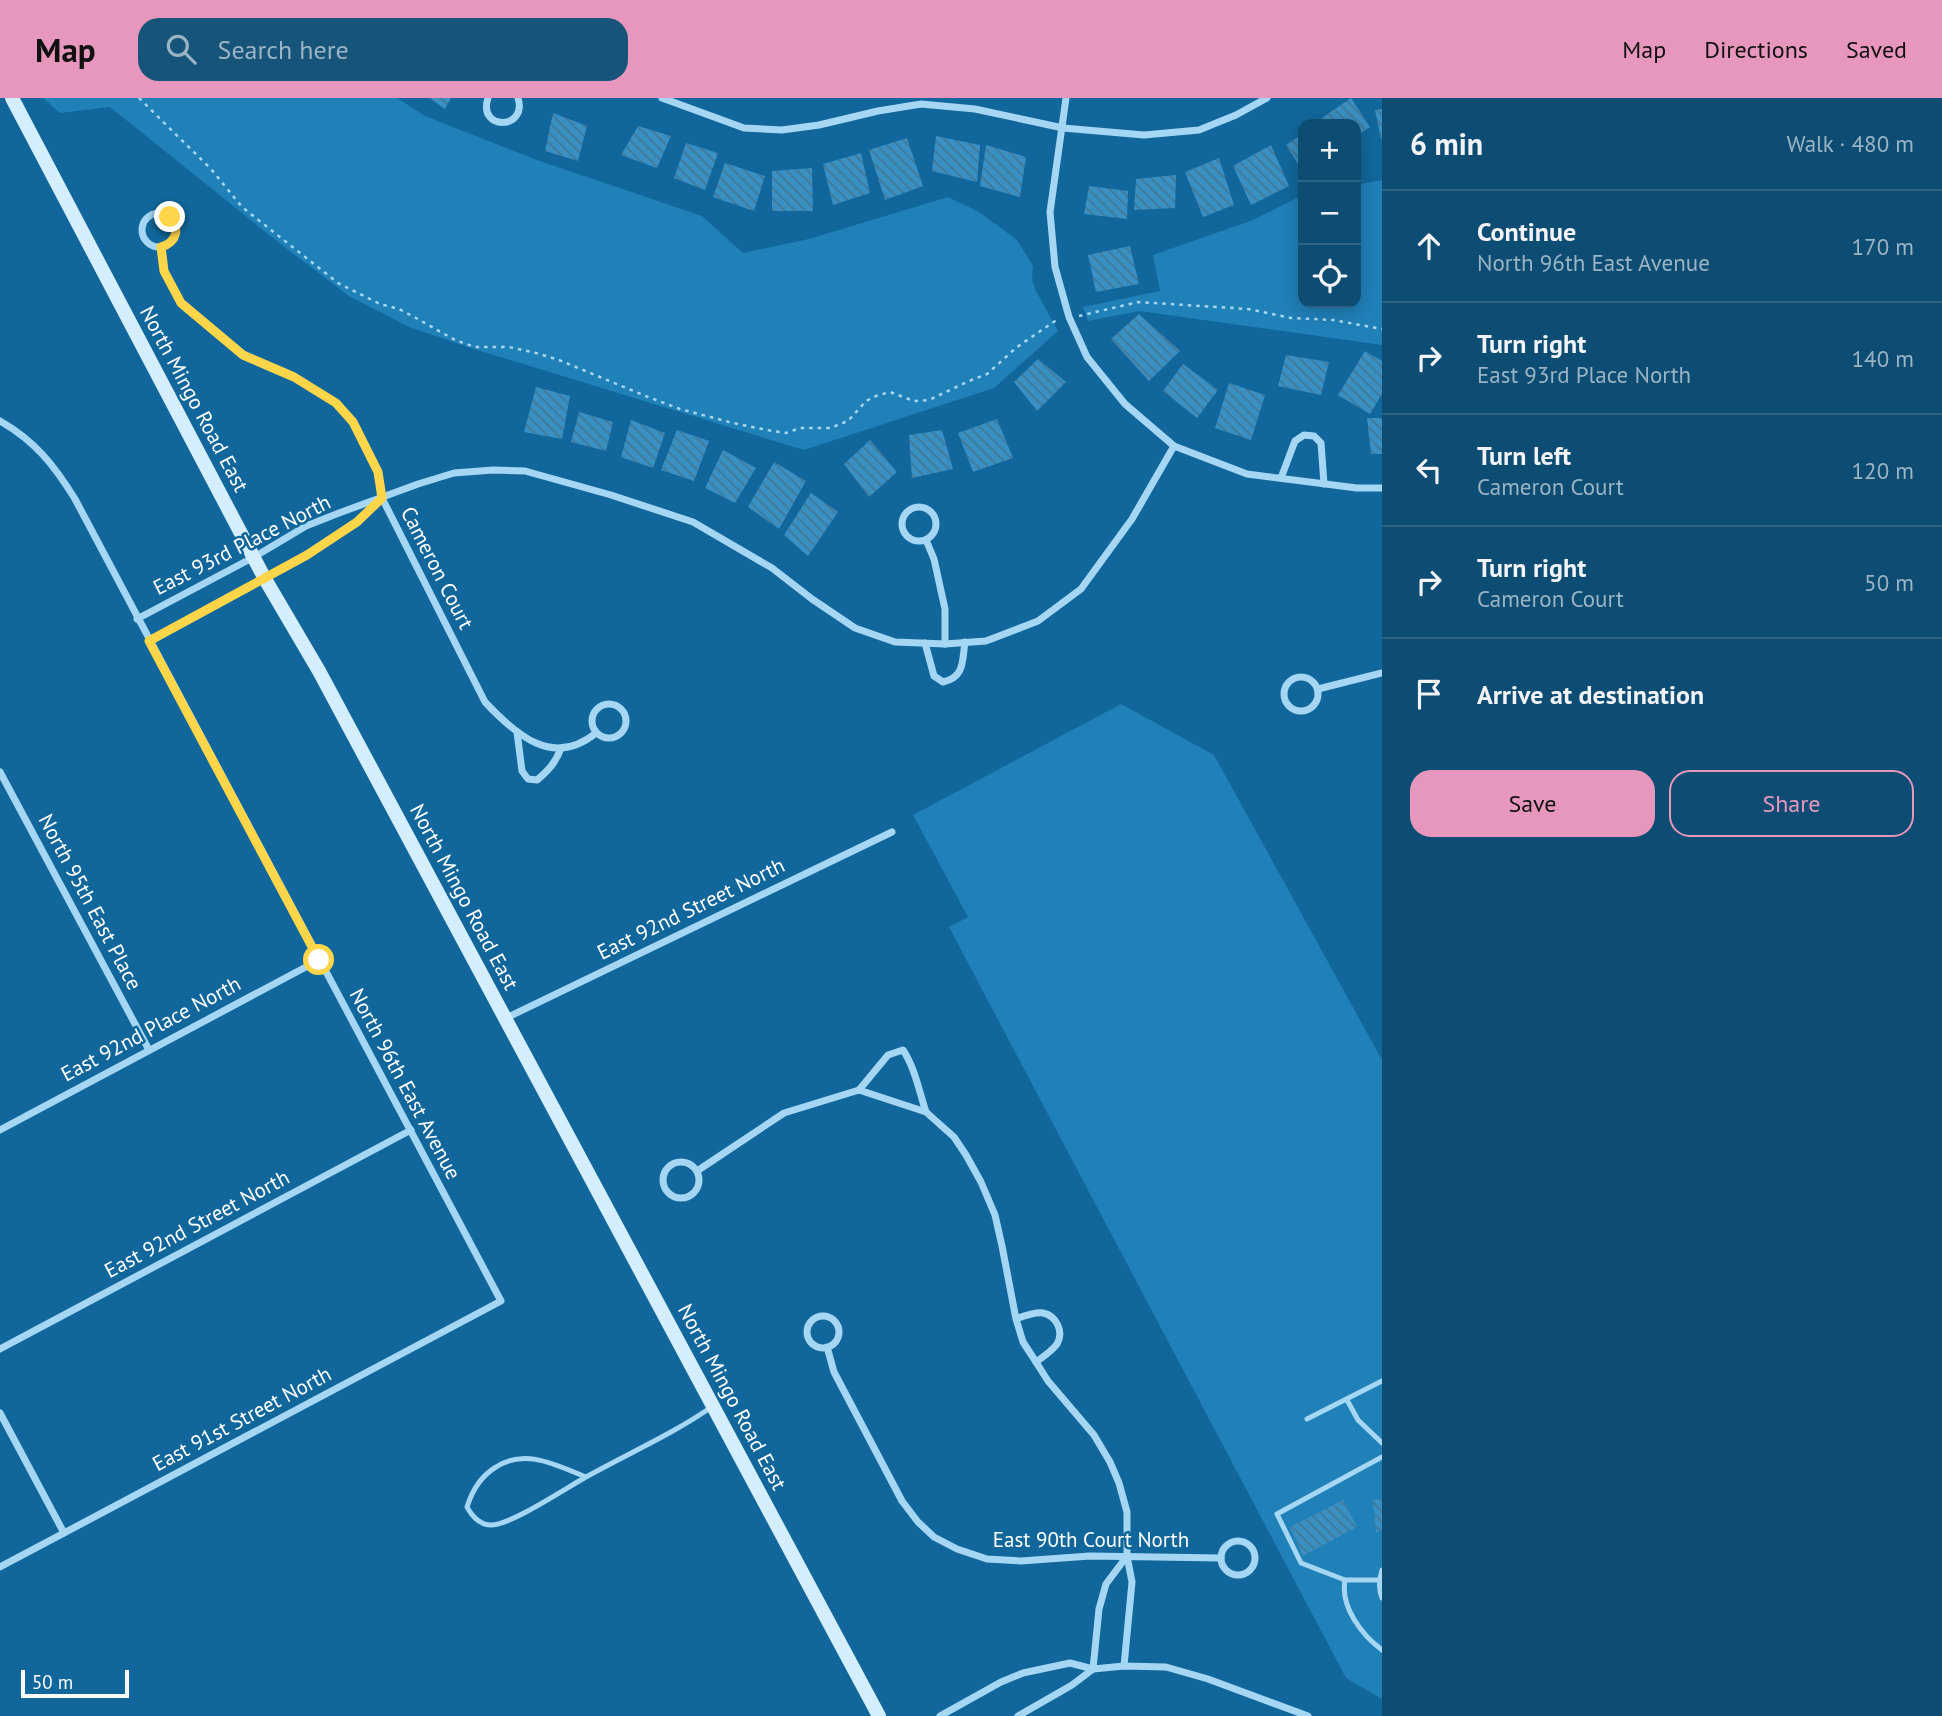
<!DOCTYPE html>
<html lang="en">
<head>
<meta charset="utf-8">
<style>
  body { margin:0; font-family:"PT Sans",sans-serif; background:#165479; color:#f1f3f6 }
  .controls { position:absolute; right:21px; top:21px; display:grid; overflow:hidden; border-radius:14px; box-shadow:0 4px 18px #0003 }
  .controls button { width:63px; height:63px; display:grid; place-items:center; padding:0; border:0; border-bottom:2px solid #2d6486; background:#0d4d74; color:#f1f3f6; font:35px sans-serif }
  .scale { position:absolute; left:21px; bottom:18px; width:108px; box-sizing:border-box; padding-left:7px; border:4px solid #fff; border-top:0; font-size:19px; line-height:24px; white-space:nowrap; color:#fff; -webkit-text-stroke:5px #11679b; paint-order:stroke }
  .stop { position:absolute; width:21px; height:21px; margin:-16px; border:5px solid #ffd54a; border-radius:50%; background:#fff }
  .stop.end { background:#ffd54a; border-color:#fff; box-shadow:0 2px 7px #0008 }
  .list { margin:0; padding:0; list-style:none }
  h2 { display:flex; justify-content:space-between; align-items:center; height:91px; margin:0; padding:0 28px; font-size:30px }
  h2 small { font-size:23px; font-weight:400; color:#9ab4c5 }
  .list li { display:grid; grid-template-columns:46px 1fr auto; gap:21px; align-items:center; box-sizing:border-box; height:112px; padding:0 28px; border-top:2px solid #2d6486 }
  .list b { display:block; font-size:26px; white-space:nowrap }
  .list p { margin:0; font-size:23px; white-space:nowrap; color:#9ab4c5 }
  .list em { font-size:23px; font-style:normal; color:#9ab4c5 }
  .actions { display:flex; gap:14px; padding:21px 28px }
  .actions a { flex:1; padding:16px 0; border:2px solid #e797bd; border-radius:21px; text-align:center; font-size:24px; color:#e797bd }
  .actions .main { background:#e797bd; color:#111 }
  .icon { flex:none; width:38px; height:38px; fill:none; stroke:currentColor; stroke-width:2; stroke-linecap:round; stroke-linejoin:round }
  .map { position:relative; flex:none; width:1382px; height:1618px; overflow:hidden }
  header { display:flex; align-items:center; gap:42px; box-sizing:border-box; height:98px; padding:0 35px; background:#e797bd; color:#111 }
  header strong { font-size:33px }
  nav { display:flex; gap:38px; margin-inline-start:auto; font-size:24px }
  .search { width:490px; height:63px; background:#165479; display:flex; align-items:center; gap:18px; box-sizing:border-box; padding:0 24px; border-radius:21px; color:#9ab4c5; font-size:26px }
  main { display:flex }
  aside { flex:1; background:#0d4d74 }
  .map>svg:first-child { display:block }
</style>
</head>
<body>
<header>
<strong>Map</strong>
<div class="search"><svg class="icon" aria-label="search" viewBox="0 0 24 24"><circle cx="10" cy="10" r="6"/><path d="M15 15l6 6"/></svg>Search here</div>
<nav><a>Map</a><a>Directions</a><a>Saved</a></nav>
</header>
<main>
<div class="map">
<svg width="1382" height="1618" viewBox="0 0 1382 1618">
  <defs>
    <pattern id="building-back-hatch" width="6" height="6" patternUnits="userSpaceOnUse" patternTransform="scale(1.75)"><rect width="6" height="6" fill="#3a90c2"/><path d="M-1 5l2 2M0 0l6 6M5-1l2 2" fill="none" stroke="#407899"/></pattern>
  </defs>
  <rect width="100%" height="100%" fill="#11679b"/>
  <!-- green -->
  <g fill="#2080b8">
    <path d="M43,0H397L425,18L537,62L702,118L743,155L809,141L948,99L979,114L1017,142L1033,168L1032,182L1036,193L1058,233L994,290L804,352L471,250L409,229L349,198L278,144L110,9L60,15Z"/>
    <path d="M1382,82V247L1139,213L1088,223L1083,209L1160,193L1153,157L1253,122L1303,97V205H1356V87Z"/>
    <path d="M1121,606L1214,657L1382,962V1601L1346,1580L949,829L968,819L913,717Z"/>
  </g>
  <!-- building -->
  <g fill="url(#building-back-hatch)">
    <path d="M429,0H451L445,11Z"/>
    <path d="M1351,0L1370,29L1356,38V26H1322L1319,22Z"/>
    <path d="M1382,11V41H1381L1375,12Z"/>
    <path d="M553,15L587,28L578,63L545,53Z"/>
    <path d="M638,28L671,38L657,70L621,57Z"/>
    <path d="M1303,36V74L1286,47Z"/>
    <path d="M936,38L980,47L977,84L932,73Z"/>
    <path d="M907,40L923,88L885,102L869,52Z"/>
    <path d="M686,45L718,55L705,92L674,80Z"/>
    <path d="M986,47L1026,59L1020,99L980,88Z"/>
    <path d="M1271,47L1289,88L1251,107L1233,68Z"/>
    <path d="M861,55L870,95L833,107L823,66Z"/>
    <path d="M1219,60L1234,107L1203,119L1185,74Z"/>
    <path d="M725,65L765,78L754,113L713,99Z"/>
    <path d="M812,70L813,113H772V73Z"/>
    <path d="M1176,77L1175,110L1134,112L1136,81Z"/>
    <path d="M1089,88L1128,93L1127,121L1084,116Z"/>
    <path d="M1130,148L1139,186L1096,194L1088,157Z"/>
    <path d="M1139,216L1180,253L1149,283L1111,241Z"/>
    <path d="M1365,253L1382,263V296L1370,316L1338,297Z"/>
    <path d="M1286,257L1329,264L1321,297L1278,288Z"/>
    <path d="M1038,261L1066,284L1037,313L1014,284Z"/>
    <path d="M1183,266L1218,292L1197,320L1163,293Z"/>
    <path d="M1229,285L1265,297L1251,342L1215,330Z"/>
    <path d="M536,289L570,298L562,341L524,334Z"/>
    <path d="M579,314L613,324L606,353L571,344Z"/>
    <path d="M1367,320H1382V356H1371Z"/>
    <path d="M997,321L1013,360L973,374L958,335Z"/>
    <path d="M631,322L665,335L653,370L621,359Z"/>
    <path d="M677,332L709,343L694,383L661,372Z"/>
    <path d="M942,332L953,371L912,380L909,337Z"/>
    <path d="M870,342L897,374L869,399L844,366Z"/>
    <path d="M723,352L756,370L735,405L705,390Z"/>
    <path d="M774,364L806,383L779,431L748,409Z"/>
    <path d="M811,395L838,414L808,458L784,437Z"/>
    <path d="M1382,1401V1433L1376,1434L1373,1402Z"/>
    <path d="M1343,1402L1357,1429L1303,1458L1290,1429Z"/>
  </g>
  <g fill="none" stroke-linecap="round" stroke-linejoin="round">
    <!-- path -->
    <g stroke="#a5d7f4" stroke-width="2.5" stroke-dasharray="3.5 5" stroke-linecap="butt">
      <path d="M139,0L211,71L242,109L338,185L380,206L399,211L416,220L455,242L475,249H509L536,255L559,262L648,299L680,311L733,325L772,333L786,335L800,330H830L848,323L866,303L876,298L890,294L914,303L929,302L969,283L987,276L1017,249L1058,221"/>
      <path d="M1079,218L1138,204L1248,211L1291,220L1333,222L1382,231"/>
    </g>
    <!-- lane -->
    <g stroke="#a5d7f4" stroke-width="5">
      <path d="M1347,1302L1358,1322L1382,1345"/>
      <path d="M1307,1321L1382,1283"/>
      <path d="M586,1379C556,1367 525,1350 496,1369C481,1378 472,1393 467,1409C472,1418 479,1427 491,1427C511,1427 566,1390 586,1379C629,1355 673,1336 713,1308"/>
      <path d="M1382,1472C1379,1482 1378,1491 1382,1500"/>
      <path d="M1345,1482L1301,1465L1277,1416L1382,1359"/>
      <path d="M1379,1482H1345C1340,1509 1362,1537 1382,1552"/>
    </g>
    <!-- street -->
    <g stroke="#a5d7f4" stroke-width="7">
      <path d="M488,0C477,33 528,32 518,0"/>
      <path d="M662,0L744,30L782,32L819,27L878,13L921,6L975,11L1063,30L1144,37L1199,32L1236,17L1267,0"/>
      <path d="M1066,0L1050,114L1055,169L1069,219L1087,259L1125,306L1174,348L1247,376L1357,390H1382"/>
      <circle cx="159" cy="132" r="17"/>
      <path d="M161,149L164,173L181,205L243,257L294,279L336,305L353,324L378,374L382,400L485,604C516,637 553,670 596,635"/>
      <path d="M0,323C35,343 54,367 75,401L501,1203L0,1469"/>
      <path d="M1281,380L1295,343L1304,337L1314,338L1321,345L1324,386"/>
      <circle cx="919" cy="426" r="17"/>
      <path d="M926,442L934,461L945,511V546"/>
      <path d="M137,521L254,459L306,428L339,415L418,386L454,375L493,372L525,373L611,397L693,424L772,470L812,501L855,530L895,544L945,546L986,543L1038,523L1081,491L1132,421L1174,348"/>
      <path d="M149,543L307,457L357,424L379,403"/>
      <path d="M925,545L934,578L943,584C965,579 962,563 965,544"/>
      <circle cx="1301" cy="596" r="17"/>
      <path d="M1318,591L1382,575"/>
      <circle cx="609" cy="623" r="17"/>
      <path d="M517,634L522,673L528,681L537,682C549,672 556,664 561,650"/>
      <path d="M0,674L149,952"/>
      <path d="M506,920L892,734"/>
      <path d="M859,992L888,957L903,952C915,970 919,993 926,1014"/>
      <path d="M0,1032L319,862"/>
      <circle cx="681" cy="1082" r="18"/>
      <path d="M697,1073L784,1015L859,992L926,1014L954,1039L966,1057L981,1084L995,1117L1002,1148L1016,1221L1023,1244L1036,1264C1043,1259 1052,1253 1057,1246C1064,1234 1057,1218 1043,1215C1035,1214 1024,1218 1016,1221"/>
      <circle cx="823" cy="1234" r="16"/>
      <path d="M827,1249L834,1274L902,1403L918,1424L934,1439L957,1451L987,1461L1021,1463L1090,1458L1221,1460"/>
      <path d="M0,1251L411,1032"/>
      <path d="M1036,1264L1048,1283L1094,1337L1110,1364L1119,1385L1127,1414V1458L1132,1484L1124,1568"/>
      <path d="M0,1315L64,1435"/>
      <circle cx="1238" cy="1460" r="17"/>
      <path d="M1093,1571L1099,1511L1106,1486L1127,1458"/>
      <path d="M940,1618L1001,1584L1023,1575L1070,1565L1093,1571L1124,1568L1166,1569L1208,1581L1308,1618"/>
      <path d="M1018,1618L1072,1587L1093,1571"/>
    </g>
    <!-- secondary -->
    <path stroke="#d5eefd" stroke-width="14" d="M12,0L265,481L319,573L879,1618"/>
  </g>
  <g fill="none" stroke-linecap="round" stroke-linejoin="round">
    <!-- route -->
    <path stroke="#ffd54a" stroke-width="9" d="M170,119C180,131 177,144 161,149L164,173L181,205L243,257L294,279L336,305L353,324L378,374L382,400L357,424L307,457L149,543L319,862"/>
  </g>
  <g text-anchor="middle" stroke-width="5" stroke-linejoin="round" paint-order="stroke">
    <!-- street labels -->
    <g font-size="21" fill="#fff" stroke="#11679b">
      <text transform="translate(194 301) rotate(62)" y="7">North Mingo Road East</text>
      <text transform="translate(242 447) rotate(-27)" y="7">East 93rd Place North</text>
      <text transform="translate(437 470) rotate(63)" y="7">Cameron Court</text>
      <text transform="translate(464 799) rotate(62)" y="7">North Mingo Road East</text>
      <text transform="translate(90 804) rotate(62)" y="7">North 95th East Place</text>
      <text transform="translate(691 811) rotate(-26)" y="7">East 92nd Street North</text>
      <text transform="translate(151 931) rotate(-28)" y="7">East 92nd Place North</text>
      <text transform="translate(405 986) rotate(62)" y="7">North 96th East Avenue</text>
      <text transform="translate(197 1126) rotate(-28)" y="7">East 92nd Street North</text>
      <text transform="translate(732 1299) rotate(62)" y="7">North Mingo Road East</text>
      <text transform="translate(242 1321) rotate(-28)" y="7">East 91st Street North</text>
      <text x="1091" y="1449">East 90th Court North</text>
    </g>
  </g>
</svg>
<div class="controls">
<button>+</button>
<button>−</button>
<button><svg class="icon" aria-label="locate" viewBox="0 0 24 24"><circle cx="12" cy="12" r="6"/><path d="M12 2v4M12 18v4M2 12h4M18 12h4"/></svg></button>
</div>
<div class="scale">50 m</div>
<div class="stop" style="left:319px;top:862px"></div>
<div class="stop end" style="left:170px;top:119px"></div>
</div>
<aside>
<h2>6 min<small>Walk · 480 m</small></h2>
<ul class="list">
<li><svg class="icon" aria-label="ahead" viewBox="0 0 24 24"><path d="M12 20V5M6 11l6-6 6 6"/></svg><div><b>Continue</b><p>North 96th East Avenue</p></div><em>170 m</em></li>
<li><svg class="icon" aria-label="right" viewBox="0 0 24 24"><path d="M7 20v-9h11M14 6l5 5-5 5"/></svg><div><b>Turn right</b><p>East 93rd Place North</p></div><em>140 m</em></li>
<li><svg class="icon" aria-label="left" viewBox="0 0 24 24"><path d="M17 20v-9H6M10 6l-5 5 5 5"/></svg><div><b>Turn left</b><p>Cameron Court</p></div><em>120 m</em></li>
<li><svg class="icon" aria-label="right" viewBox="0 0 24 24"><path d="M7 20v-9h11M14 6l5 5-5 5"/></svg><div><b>Turn right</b><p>Cameron Court</p></div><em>50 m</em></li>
<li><svg class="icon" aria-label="arrive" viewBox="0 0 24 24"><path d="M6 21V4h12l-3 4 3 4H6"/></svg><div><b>Arrive at destination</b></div></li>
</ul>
<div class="actions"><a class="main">Save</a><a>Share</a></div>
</aside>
</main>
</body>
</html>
